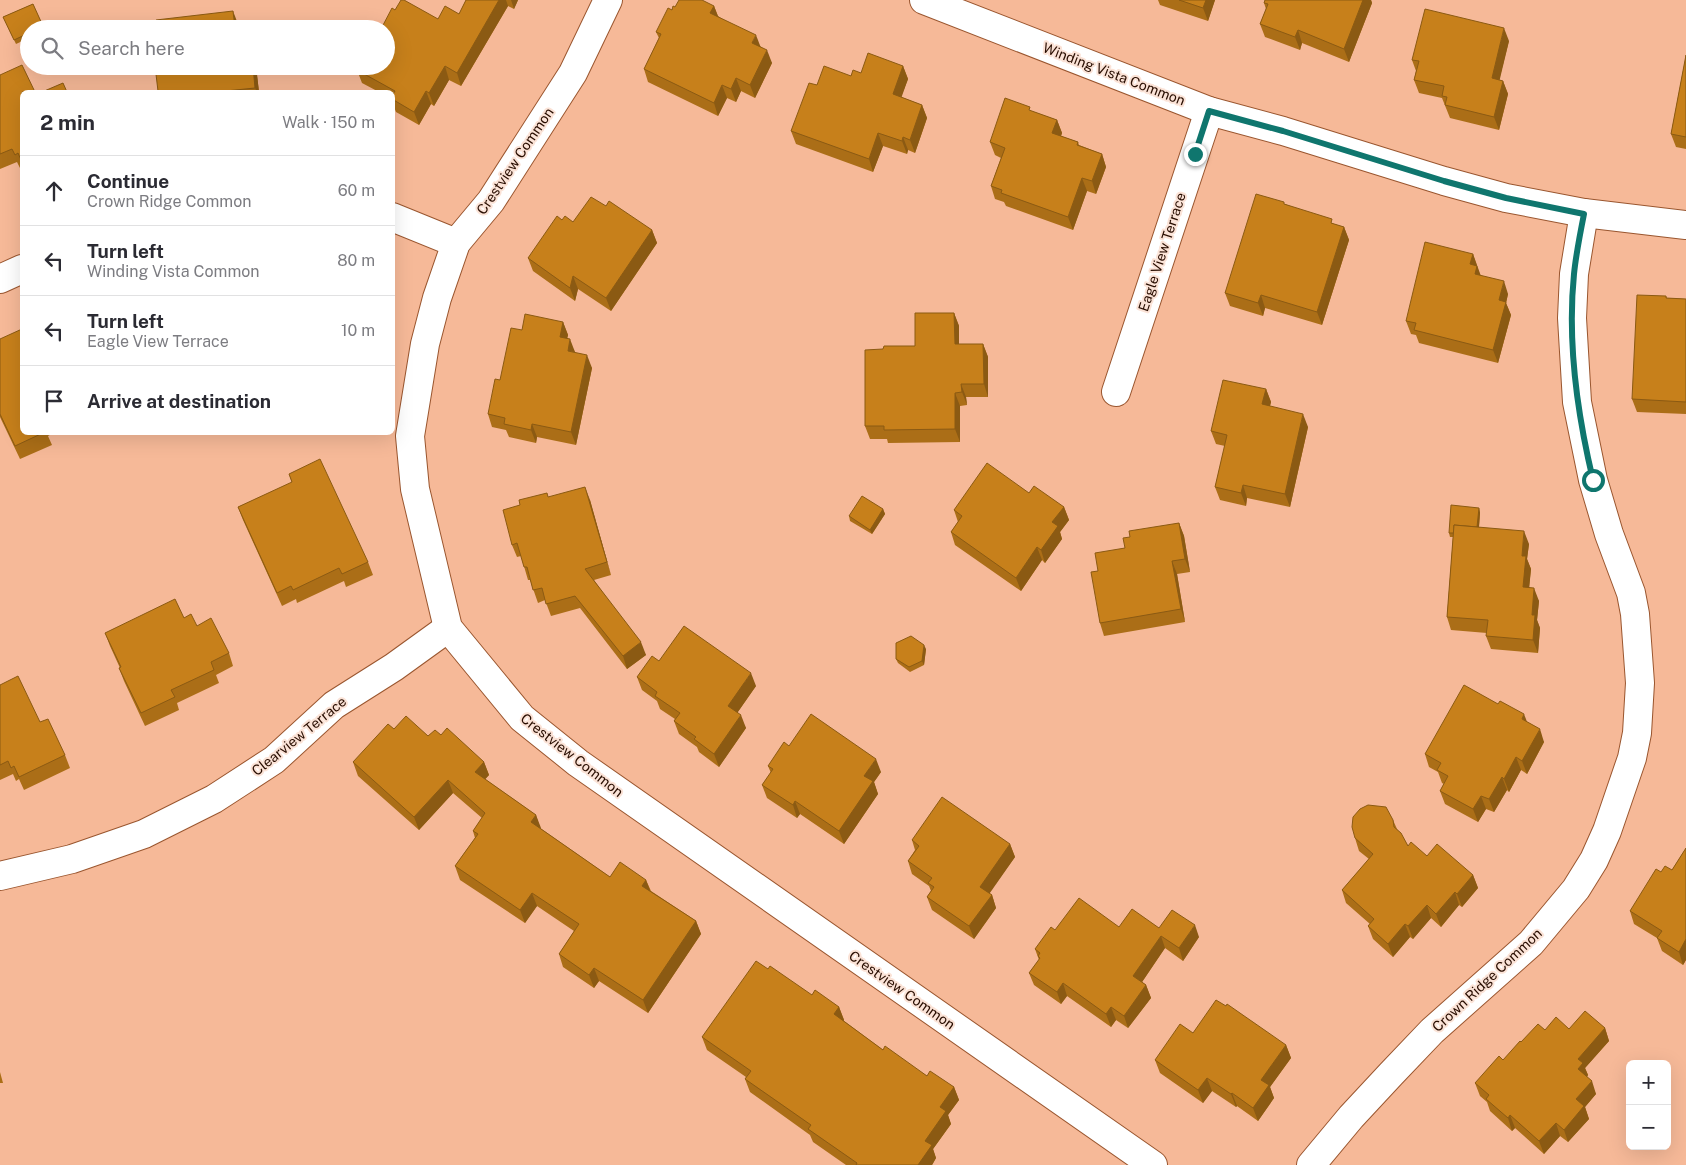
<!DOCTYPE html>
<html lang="en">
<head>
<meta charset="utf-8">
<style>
  body { margin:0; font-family:"Public Sans",sans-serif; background:#f7f7f7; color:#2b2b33 }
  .controls { position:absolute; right:15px; bottom:15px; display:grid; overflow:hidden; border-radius:8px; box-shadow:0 5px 20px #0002 }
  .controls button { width:45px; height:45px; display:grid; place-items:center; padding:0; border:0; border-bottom:1px solid #e1e1e2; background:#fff; color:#2b2b33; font:25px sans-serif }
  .stop { position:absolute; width:15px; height:15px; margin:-11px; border:4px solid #0f766e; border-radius:50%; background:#fff }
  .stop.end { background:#0f766e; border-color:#fff; box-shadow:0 1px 5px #0008 }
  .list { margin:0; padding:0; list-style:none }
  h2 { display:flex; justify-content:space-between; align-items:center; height:65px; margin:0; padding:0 20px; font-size:21px }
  h2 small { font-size:16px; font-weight:400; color:#7c7c81 }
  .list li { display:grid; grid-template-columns:32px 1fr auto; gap:15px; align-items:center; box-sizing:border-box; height:70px; padding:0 20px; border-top:1px solid #e1e1e2 }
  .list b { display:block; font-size:19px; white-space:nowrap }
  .list p { margin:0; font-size:16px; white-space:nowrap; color:#7c7c81 }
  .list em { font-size:16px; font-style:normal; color:#7c7c81 }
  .icon { flex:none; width:28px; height:28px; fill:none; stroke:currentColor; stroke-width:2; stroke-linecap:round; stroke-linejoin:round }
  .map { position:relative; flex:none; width:1686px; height:1165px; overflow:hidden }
  .search { position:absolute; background:#fff; box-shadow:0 5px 20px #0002; left:20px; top:20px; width:375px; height:55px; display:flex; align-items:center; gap:12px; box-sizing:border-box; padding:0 18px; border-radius:28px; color:#7c7c81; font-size:19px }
  .panel { position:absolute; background:#fff; box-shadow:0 5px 20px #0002; left:20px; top:90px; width:375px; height:345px; border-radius:8px }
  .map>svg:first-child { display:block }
</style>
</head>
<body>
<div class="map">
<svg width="1686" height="1165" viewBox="0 0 1686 1165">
  <rect width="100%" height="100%" fill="#f6b998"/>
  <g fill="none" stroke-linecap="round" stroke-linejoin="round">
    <!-- minor casing -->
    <g stroke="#9a562f" stroke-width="30">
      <g id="minor">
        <path d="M608,0L573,73L491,201L456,243L437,298L425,344L410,436L415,489L448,628L522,718L578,763L1153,1165"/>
        <path d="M924,0L1209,111L1283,131L1444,181L1506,198L1584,213L1686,225"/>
        <path d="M392,217L456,243"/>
        <path d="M0,279L22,269"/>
        <path d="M1116,392L1209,111"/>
        <path d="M0,876L72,859L144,834L214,799L274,760L334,705L394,667L448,628"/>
        <path d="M1311,1165L1351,1117L1391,1074L1432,1031L1531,943L1576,889L1594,860L1607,831L1632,758L1637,733L1640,683L1635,614L1631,593L1609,534L1593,480L1577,402L1572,318L1574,274L1584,213"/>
      </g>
    </g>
    <!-- minor -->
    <use href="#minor" stroke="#fff" stroke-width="28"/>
  </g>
  <!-- wall -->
  <g fill="#ab6e17">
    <path d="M466,0H518L514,9L508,6L461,86L449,80L434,106L431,104L419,125L396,112L392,102V92H379L362,83L357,70L395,10L438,19L459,14Z"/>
    <path d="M1158,0H1215L1208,21L1160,5Z"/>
    <path d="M1265,0H1371L1372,3L1349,62L1302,43L1300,50L1265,37L1260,24L1266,9L1264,3Z"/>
    <path d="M33,4L44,29H29V38L16,44L3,17Z"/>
    <path d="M714,6L718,16L761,47L772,63L755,98L741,91L736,102L727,98L718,116L648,82L644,69L659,38L656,32L672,10L675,7Z"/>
    <path d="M1509,41L1499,80L1503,81L1508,94L1499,130L1450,118L1442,98L1419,93L1414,80L1416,71L1412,60Z"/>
    <path d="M1686,55V149L1676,147L1671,134Z"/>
    <path d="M256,66L259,92H158V91Z"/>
    <path d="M903,66L908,79L901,97L922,105L927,118L915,153L908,150L907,154L883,146L873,172L796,144L791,131L817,85L861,73Z"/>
    <path d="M0,75L22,92V167L20,168L17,162L0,169Z"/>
    <path d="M1031,111L1057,120L1062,133L1061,136L1078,142L1079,145L1102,154L1106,167L1096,194L1087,191L1073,230L1006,206L1004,202L995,199L991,186L1001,158L995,155L990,142Z"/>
    <path d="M1285,204L1334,224L1344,227L1349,240L1322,325L1265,308L1263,316L1230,306L1225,293Z"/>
    <path d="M606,206L652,230L657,243L611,311L578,289L575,301L533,271L528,258L562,220L573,222Z"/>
    <path d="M1473,254L1480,275L1508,294L1506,303L1511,315L1498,363L1419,343L1416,335L1411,334L1406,321Z"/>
    <path d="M1666,296L1667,298L1686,299V414L1637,412L1632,399Z"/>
    <path d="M954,313L959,326V344H983L988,357V397H966L967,405L960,406V442L888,443L887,439H870L865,426L883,349L915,346Z"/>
    <path d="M563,322L568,335L567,339L575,352L592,368L576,445L537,437L536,443L509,437L506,430L492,427L488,414L522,330Z"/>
    <path d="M0,339L22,432H55L48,436L52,445L20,459L0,417Z"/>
    <path d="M1266,389L1271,402L1270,406L1308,427L1290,507L1247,498L1246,506L1220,500L1215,487L1225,446L1216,444L1211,431Z"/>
    <path d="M289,474L368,562L373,575L346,587L344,581L297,603L296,599L282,606L243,520L238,507L292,483Z"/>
    <path d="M1029,493L1064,507L1069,520L1060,532L1062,539L1045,563L1042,560L1021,591L955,545L951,532L958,522L954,510Z"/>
    <path d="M548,497L590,500L611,575L594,580L646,655L627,669L580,608L551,616L545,600L538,603L530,580H528L521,556L517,557L512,545L520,505Z"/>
    <path d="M1479,508L1480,513L1479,527L1529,544L1527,559L1531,569L1529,587L1539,601L1537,620L1540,628L1538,653L1491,649L1486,636L1487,633L1451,630L1447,617L1453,537H1450L1449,533Z"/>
    <path d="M883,509L885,514L872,534L850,521L849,516Z"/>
    <path d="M1179,523L1184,536L1190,572L1177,574L1185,622L1104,636L1100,623L1125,548L1130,537Z"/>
    <path d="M184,618L197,626L229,653L233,666L216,675L219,683L177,703L179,710L145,726L124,681L119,668H120L110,646L105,633Z"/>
    <path d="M926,649L924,665L910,672L898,663L896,659Z"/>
    <path d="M659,661L756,686L737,713L746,728L719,767L699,752L697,747L679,734L674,721L675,719L660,709L657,701L642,690L637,677Z"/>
    <path d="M0,685L40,722L65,755L70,768L24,790L19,779L16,781L13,774L0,780Z"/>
    <path d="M1527,722L1544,742L1527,774L1521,770L1509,792L1507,790L1494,812L1486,809L1478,822L1445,804L1440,791L1444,784L1442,783L1438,772L1429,767L1425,754Z"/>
    <path d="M394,729L428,736L441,735L484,762L489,775L485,779L536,815L540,828L610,877L646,880L651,891L696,921L701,934L648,1013L599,981L594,988L563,967L559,954L574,931L537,906L525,923L460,880L455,866L475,838L473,831L482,818L453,793L419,830L358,776L353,762Z"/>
    <path d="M789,746L881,772L874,782L878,794L844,844L800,814L797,818L767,798L762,785L771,773L768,766Z"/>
    <path d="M1393,820L1397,829L1408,846L1427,856L1473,875L1478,888L1462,907L1459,905L1441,927L1431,918L1413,939L1410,937L1393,957L1373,939L1368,926L1370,924L1346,903L1342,890L1369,859L1359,851L1355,838Z"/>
    <path d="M912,840L1010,844L1015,857L989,893L992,895L996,908L974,939L932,910L927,897L931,891L929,886L912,874L908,861L915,850Z"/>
    <path d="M1686,848V960L1683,965L1662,951L1657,938L1634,924L1630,911L1661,872L1672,870Z"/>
    <path d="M1119,927L1159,928L1199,937L1183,961L1165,948L1142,982L1146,985L1151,998L1128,1028L1116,1020L1111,1027L1067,996L1061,1004L1034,985L1029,973L1039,960L1035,949L1055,930Z"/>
    <path d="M812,995L839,1007L844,1020V1021L883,1050L927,1076L954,1087L959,1100L948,1115L951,1124L933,1149L936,1158L932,1165H846L813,1142L810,1135L750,1092L745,1079L746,1077L707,1050L702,1037Z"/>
    <path d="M1605,1028L1609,1041L1585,1068L1588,1075L1587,1077L1596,1094L1585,1107L1589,1119L1568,1142L1560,1136L1544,1154L1515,1128L1512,1131L1490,1111L1487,1102L1480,1096L1475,1083L1503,1060L1545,1030L1569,1029Z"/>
    <path d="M1193,1033L1286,1045L1291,1058L1270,1087L1274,1098L1258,1121L1237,1106L1236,1107L1212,1091L1203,1103L1160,1073L1155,1060Z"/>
    <path d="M0,1072L3,1083H0Z"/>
  </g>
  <!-- shaded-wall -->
  <g fill="#8b5a13">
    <path d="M499,0H506L508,6L461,86L457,73Z"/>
    <path d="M511,0H518L514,9Z"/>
    <path d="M1206,0H1215L1208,21L1203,8Z"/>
    <path d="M1363,0H1371L1372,3L1349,62L1344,49Z"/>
    <path d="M714,6L719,19L710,13Z"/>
    <path d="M233,11L238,24L239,29H235Z"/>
    <path d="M1504,28L1509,41L1497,91L1492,78Z"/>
    <path d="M1298,30L1302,43L1300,50L1295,37Z"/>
    <path d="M756,35L761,48L752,43Z"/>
    <path d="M767,50L772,63L755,98L750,85Z"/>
    <path d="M253,66H256L259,92H257L255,88Z"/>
    <path d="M445,66L449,80L434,106L429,93Z"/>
    <path d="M903,66L908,79L898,107L893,94Z"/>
    <path d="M736,78L741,91L736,102L731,89Z"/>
    <path d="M1503,81L1508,94L1499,130L1494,117Z"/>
    <path d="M722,85L727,98L718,116L714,103Z"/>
    <path d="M426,91L431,104L419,125L414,112Z"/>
    <path d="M922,105L927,118L915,153L910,140Z"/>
    <path d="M1057,120L1062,133L1057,146L1052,133Z"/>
    <path d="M878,133L883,146L873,172L869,159Z"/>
    <path d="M903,137L908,150L907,154L902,141Z"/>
    <path d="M1102,154L1106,167L1096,194L1092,181Z"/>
    <path d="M1082,178L1087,191L1073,230L1068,217Z"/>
    <path d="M1344,227L1349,240L1322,325L1317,312Z"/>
    <path d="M652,230L657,243L611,311L606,298Z"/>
    <path d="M1473,254L1482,279L1479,287L1470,264Z"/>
    <path d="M573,276L578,289L575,301L570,288Z"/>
    <path d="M1504,281L1508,294L1506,303L1511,315L1498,363L1493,350L1499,300Z"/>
    <path d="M1261,295L1265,308L1263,316L1258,303Z"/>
    <path d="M954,313L959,326V357L955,344Z"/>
    <path d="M563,322L568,335L564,350L560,337Z"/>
    <path d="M570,339L575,352L568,351Z"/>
    <path d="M983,344L988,357V397L984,384Z"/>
    <path d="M587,355L592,368L576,445L571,432Z"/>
    <path d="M961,384L966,397L967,405L962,392Z"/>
    <path d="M1266,389L1271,402L1267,417L1262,404Z"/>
    <path d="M955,393L960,406V442L955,429Z"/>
    <path d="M1303,414L1308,427L1290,507L1285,494Z"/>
    <path d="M532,424L537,437L536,443L531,430Z"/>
    <path d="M1243,485L1247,498L1246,506L1241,493Z"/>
    <path d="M585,487L590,500L611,575L607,562Z"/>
    <path d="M1064,507L1069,520L1060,532L1062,539L1045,563L1041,550L1052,522Z"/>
    <path d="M1479,508L1480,513L1478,539L1476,535Z"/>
    <path d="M883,509L885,514L872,534L870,530Z"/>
    <path d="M1179,523L1184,536L1190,572L1185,559Z"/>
    <path d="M1524,531L1529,544L1527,559L1531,569L1528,600L1523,587L1522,556Z"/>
    <path d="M1037,547L1042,560L1021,591L1016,578Z"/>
    <path d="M1172,561L1177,574L1185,622L1181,609Z"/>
    <path d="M1534,588L1539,601L1537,620L1540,628L1538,653L1533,640L1532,615Z"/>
    <path d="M641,642L646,655L627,669L623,656Z"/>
    <path d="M924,645L926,649L924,665L922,661Z"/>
    <path d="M751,673L756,686L733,719L728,706Z"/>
    <path d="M1524,714L1529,727L1522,719Z"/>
    <path d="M741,715L746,728L719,767L714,754Z"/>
    <path d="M1540,729L1544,742L1527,774L1522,761Z"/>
    <path d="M1516,757L1521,770L1509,792L1504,779Z"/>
    <path d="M876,759L881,772L874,782L878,794L844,844L839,831L864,776Z"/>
    <path d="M484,762L489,775L480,785L475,772Z"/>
    <path d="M1502,777L1507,790L1494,812L1489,799Z"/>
    <path d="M448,780L453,793L419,830L414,817Z"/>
    <path d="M1481,796L1486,809L1478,822L1473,809Z"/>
    <path d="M795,801L800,814L797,818L793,805Z"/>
    <path d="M536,815L541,828L536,835L531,822Z"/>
    <path d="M1010,844L1015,857L985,900L980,887Z"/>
    <path d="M1473,875L1478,888L1462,907L1457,894Z"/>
    <path d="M646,880L651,893L642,886Z"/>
    <path d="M1455,892L1459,905L1441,927L1436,914Z"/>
    <path d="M532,893L537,906L525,923L520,910Z"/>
    <path d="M992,895L996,908L974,939L969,926Z"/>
    <path d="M1427,905L1431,918L1413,939L1408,926Z"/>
    <path d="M696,921L701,934L648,1013L643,1000Z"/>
    <path d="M1405,924L1410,937L1393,957L1388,944Z"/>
    <path d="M1195,925L1199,937L1183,961L1179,948Z"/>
    <path d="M1161,936L1165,948L1138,988L1133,976Z"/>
    <path d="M1686,939V960L1683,965L1679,952Z"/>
    <path d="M594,968L599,981L594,988L589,975Z"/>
    <path d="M1063,983L1067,996L1061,1004L1057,992Z"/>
    <path d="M1146,985L1151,998L1128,1028L1124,1016Z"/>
    <path d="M839,1007L844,1020L839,1027L834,1014Z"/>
    <path d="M1111,1007L1116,1020L1111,1027L1106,1014Z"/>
    <path d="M1605,1028L1609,1041L1585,1068L1588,1075L1583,1082L1578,1069V1059Z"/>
    <path d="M1286,1045L1291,1058L1270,1087L1274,1098L1258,1121L1253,1108L1261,1080Z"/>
    <path d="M1207,1078L1212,1091L1203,1103L1198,1090Z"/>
    <path d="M1592,1081L1596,1094L1585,1107L1589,1119L1568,1142L1564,1130L1576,1099Z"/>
    <path d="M954,1087L959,1100L948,1115L951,1124L933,1149L936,1158L932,1165H918L925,1141L940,1107Z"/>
    <path d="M1232,1093L1237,1106L1236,1107L1231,1094Z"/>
    <path d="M1510,1115L1515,1128L1512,1131L1508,1118Z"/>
    <path d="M1556,1123L1560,1136L1544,1154L1539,1141Z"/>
  </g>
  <!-- building -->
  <g fill="#c7801b" stroke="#8b5a13">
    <path d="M401,0H404L438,19L445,6L459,14L466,0H499L457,73L445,66L429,93L426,91L414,112L392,99V96L395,91L357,70L359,66H386V29H381L392,8L395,10Z"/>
    <path d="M679,0H702L714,6L710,13L756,35L752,43L767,50L750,85L736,78L731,89L722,85L714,103L644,69L661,34L656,32L668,8L672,10L673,6L675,7Z"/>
    <path d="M1179,0H1206L1203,8Z"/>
    <path d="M1265,0H1363L1344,49L1298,30L1295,37L1260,24L1268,4L1264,3Z"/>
    <path d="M33,4L43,26L38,29H29V33L14,40L3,17Z"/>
    <path d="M1425,9L1504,28L1492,78L1503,81L1494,117L1445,105L1447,97L1442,96L1444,86L1414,80L1419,61L1412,60Z"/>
    <path d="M233,11L235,29H157L156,20Z"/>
    <path d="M868,53L903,66L893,94L922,105L910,140L903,137L902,141L878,133L869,159L791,131L809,83L817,85L824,66L851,76L853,70L861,73Z"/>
    <path d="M1686,55V137L1671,134Z"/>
    <path d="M22,65L35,92H22V162L18,153L15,155L12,149L0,154V75Z"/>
    <path d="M155,66H253L255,88L216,92H168V91H158Z"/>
    <path d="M63,83L67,92H42Z"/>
    <path d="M1005,98L1030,107L1029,110L1057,120L1052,133L1078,142L1077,145L1102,154L1092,181L1082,178L1068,217L1001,193L1002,190L991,186L1005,148L990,142Z"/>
    <path d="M1256,194L1284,202V204L1332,219L1331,223L1344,227L1317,312L1261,295L1258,303L1225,293Z"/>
    <path d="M591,197L606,206L609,201L652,230L606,298L573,276L570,288L528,258L557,216L562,220L565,216L573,222Z"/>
    <path d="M1425,242L1473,254L1470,264L1477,266L1475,274L1504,281L1499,300L1506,302L1493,350L1414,330L1416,323L1406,321Z"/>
    <path d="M1637,295L1666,296V298L1686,299V402L1632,399Z"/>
    <path d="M915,313H954L955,344H983L984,384H961L962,392L955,393V429L884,430V426H865V350L883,349L884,346H915Z"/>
    <path d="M525,314L563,322L560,337L570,339L568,351L587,355L571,432L532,424L531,430L504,424L505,418L488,414L495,379L500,380L511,328L522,330Z"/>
    <path d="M22,329V432H45L15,446L0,414V339Z"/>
    <path d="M1223,380L1266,389L1262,404L1303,414L1285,494L1243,485L1241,493L1215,487L1227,435L1211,431Z"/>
    <path d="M320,459L368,562L342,574L339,568L293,590L291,586L277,593L238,507L292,482L289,474Z"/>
    <path d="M987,463L1029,493L1034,486L1064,507L1052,522L1058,526L1041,550L1037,547L1016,578L951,532L962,516L954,510Z"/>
    <path d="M585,487L607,562L585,569L641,642L623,656L575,596L546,604L542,588L533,590L527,567H524L517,543L512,545L503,510L520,505L519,500L547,493L548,497Z"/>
    <path d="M862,496L883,509L870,530L849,516Z"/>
    <path d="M1451,505L1479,508L1477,527L1454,525V533H1449Z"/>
    <path d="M1179,523L1185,559L1172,561L1181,609L1100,623L1091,572L1098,571L1095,553L1125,548L1123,538L1130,537L1129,531Z"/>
    <path d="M1454,525L1524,531L1522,556H1526L1523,587L1534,588L1532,615H1535L1533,640L1486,636L1488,620L1447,617Z"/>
    <path d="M175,599L184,618L191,614L197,626L211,618L229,653L211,662L214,670L171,690L175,697L141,713L119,668L121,667L105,633Z"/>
    <path d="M684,626L751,673L728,706L741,715L714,754L694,739L696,737L674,721L680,713L655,696L657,692L637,677L652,656L659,661Z"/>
    <path d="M911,636L924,645L922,661L909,667L896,659V643Z"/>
    <path d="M18,676L40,722L48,719L65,755L19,777L14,766L11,768L8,761L0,765V685Z"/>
    <path d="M1464,685L1498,704L1500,701L1524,714L1522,719L1540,729L1522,761L1516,757L1504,779L1502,777L1489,799L1481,796L1473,809L1440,791L1448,776L1437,770L1441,763L1425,754Z"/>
    <path d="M811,714L876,759L864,776L873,781L839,831L795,801L793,805L762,785L773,769L768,766L784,742L789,746Z"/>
    <path d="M406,716L428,736L435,730L441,735L447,728L484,762L475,772L536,815L531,822L610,877L620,862L646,880L642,886L696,921L643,1000L594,968L589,975L559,954L579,924L532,893L520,910L455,866L478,834L473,831L485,813L448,780L414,817L353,762L388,724L394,729Z"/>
    <path d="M942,797L1010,844L980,887L992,895L969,926L927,897L934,887L928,883L932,878L908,861L919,846L912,840Z"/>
    <path d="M1368,805L1386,807L1393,820L1394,827L1401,833L1408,846L1411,842L1427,856L1437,844L1473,875L1457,894L1455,892L1436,914L1427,905L1408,926L1405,924L1388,944L1368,926L1374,919L1342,890L1373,854L1355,838L1352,827L1353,817L1360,809Z"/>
    <path d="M1686,848V939L1679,952L1657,938L1662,931L1630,911L1656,869L1661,872L1665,866L1672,870Z"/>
    <path d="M1079,898L1119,927L1132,909L1159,928L1172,910L1195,925L1179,948L1161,936L1133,976L1146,985L1124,1016L1111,1007L1106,1014L1063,983L1057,992L1029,973L1040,958L1038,956L1040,953L1035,949L1051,927L1055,930Z"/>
    <path d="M756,961L768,969L770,966L812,995L815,990L839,1007L834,1014L883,1050L885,1046L927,1076L930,1071L954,1087L940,1107L946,1111L925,1141L932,1145L918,1165H856L857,1163L808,1129L811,1125L745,1079L751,1071L702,1037Z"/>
    <path d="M1216,1000L1226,1006L1227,1004L1286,1045L1261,1080L1269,1085L1253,1108L1232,1093L1231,1094L1207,1078L1198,1090L1155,1060L1180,1024L1193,1033Z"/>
    <path d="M1585,1011L1605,1028L1578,1059L1583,1063L1578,1069L1592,1081L1576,1099L1584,1106L1564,1130L1556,1123L1539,1141L1510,1115L1508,1118L1486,1099L1489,1095L1475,1083L1499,1056L1503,1060L1520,1041L1521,1042L1538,1024L1545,1030L1556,1017L1569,1029Z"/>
  </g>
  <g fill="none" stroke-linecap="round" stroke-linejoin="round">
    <!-- route -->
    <path stroke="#0f766e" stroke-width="6" d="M1195,154L1209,111L1283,131L1444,181L1506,198L1584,214C1580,234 1576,254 1574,274C1567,343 1577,413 1593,480"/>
  </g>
  <g text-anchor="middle" stroke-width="4" stroke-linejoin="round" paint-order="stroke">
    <!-- street labels -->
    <g font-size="14" fill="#280d00" stroke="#fbe3d7">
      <text transform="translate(1114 74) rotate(21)" y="5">Winding Vista Common</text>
      <text transform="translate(515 161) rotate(-56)" y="5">Crestview Common</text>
      <text transform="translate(1162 252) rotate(-72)" y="5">Eagle View Terrace</text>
      <text transform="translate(299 736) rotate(-39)" y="5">Clearview Terrace</text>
      <text transform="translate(572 755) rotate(38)" y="5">Crestview Common</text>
      <text transform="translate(1487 980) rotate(-43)" y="5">Crown Ridge Common</text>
      <text transform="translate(902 990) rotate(35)" y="5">Crestview Common</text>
    </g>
  </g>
</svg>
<div class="controls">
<button>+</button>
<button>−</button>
</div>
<div class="stop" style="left:1593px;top:480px"></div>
<div class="stop end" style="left:1195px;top:154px"></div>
<div class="search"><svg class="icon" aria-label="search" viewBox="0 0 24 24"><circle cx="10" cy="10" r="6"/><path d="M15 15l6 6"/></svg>Search here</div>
<section class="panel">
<h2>2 min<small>Walk · 150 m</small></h2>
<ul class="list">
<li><svg class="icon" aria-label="ahead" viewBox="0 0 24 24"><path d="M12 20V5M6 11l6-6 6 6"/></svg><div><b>Continue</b><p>Crown Ridge Common</p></div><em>60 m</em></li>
<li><svg class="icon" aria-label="left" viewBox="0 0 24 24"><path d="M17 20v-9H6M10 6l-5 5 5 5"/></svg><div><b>Turn left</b><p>Winding Vista Common</p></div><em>80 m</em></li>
<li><svg class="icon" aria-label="left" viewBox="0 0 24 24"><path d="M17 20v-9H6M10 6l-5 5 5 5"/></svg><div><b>Turn left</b><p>Eagle View Terrace</p></div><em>10 m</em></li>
<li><svg class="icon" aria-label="arrive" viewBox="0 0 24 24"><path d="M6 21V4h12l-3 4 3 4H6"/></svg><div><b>Arrive at destination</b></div></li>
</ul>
</section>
</div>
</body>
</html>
